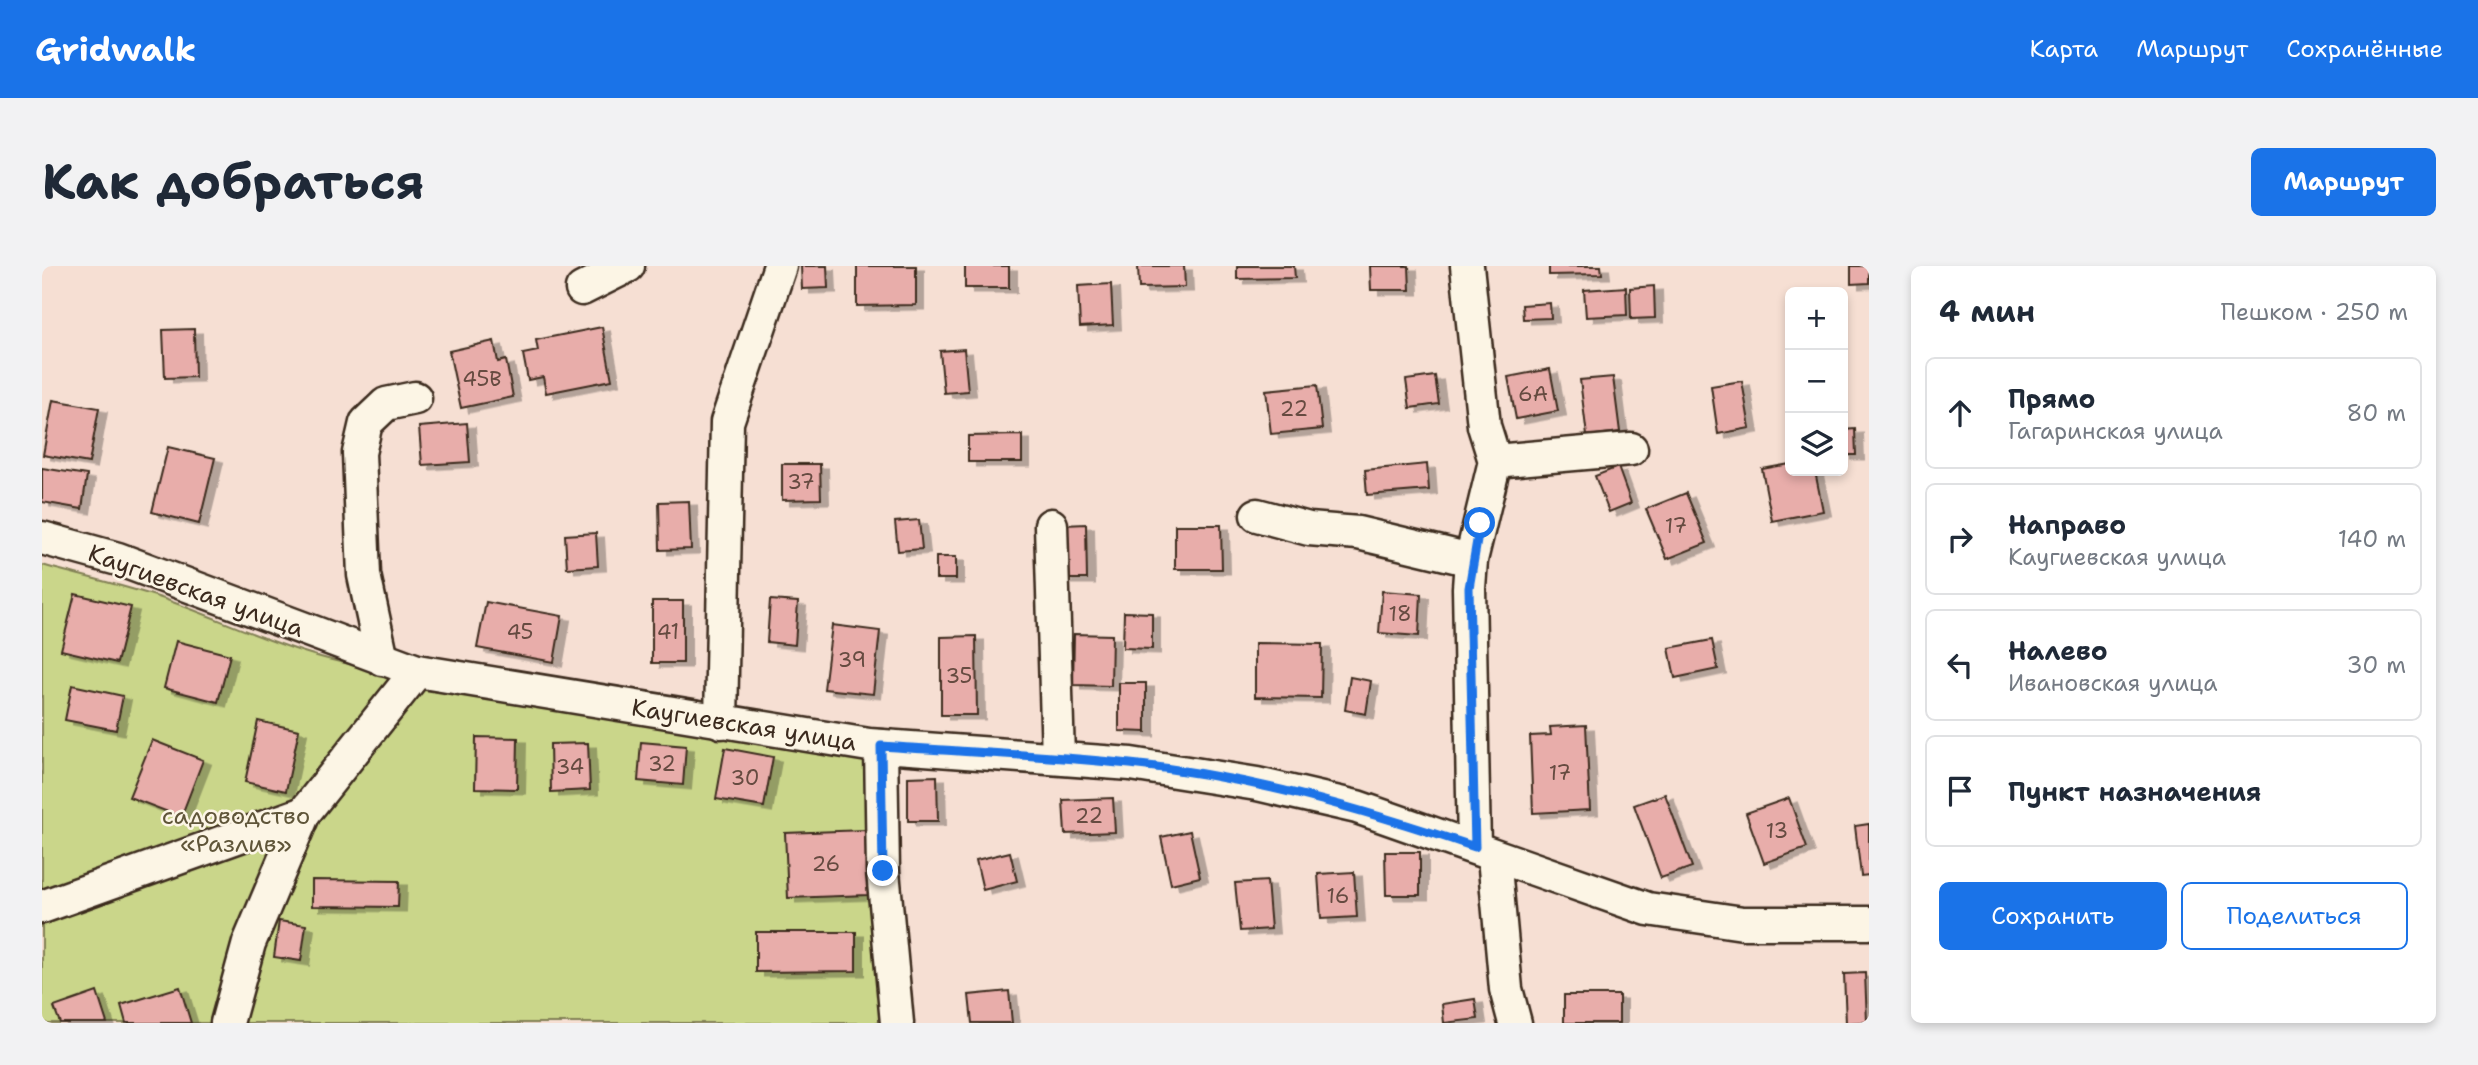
<!DOCTYPE html>
<html lang="ru">
<head>
<meta charset="utf-8">
<style>
  body { margin:0; font-family:"Shantell Sans",sans-serif; background:#f2f2f3; color:#1f2937 }
  .controls { position:absolute; right:21px; top:21px; display:grid; overflow:hidden; border-radius:10px; box-shadow:0 4px 10px #0003 }
  .controls button { width:63px; height:63px; display:grid; place-items:center; padding:0; border:0; border-bottom:2px solid #e0e1e3; background:#fff; color:#1f2937; font:35px sans-serif }
  .stop { position:absolute; width:21px; height:21px; margin:-16px; border:5px solid #1a73e8; border-radius:50%; background:#fff }
  .stop.end { background:#1a73e8; border-color:#fff; box-shadow:0 2px 7px #0008 }
  .list { margin:0; padding:0; list-style:none }
  h2 { display:flex; justify-content:space-between; align-items:center; height:91px; margin:0; padding:0 28px; font-size:30px }
  h2 small { font-size:23px; font-weight:400; color:#747a83 }
  .list li { display:grid; grid-template-columns:46px 1fr auto; gap:21px; align-items:center; box-sizing:border-box; height:112px; margin:0 14px 14px; padding:0 14px; border:2px solid #e0e1e3; border-radius:10px }
  .list b { display:block; font-size:26px; white-space:nowrap }
  .list p { margin:0; font-size:23px; white-space:nowrap; color:#747a83 }
  .list em { font-size:23px; font-style:normal; color:#747a83 }
  .actions { display:flex; gap:14px; padding:21px 28px }
  .actions a { flex:1; padding:16px 0; border:2px solid #1a73e8; border-radius:10px; text-align:center; font-size:24px; color:#1a73e8 }
  .actions .main { background:#1a73e8; color:#fff }
  .icon { flex:none; width:38px; height:38px; fill:none; stroke:currentColor; stroke-width:2; stroke-linecap:round; stroke-linejoin:round }
  .map { position:relative; flex:none; width:1827px; height:757px; overflow:hidden; border-radius:10px }
  header { display:flex; align-items:center; gap:42px; box-sizing:border-box; height:98px; padding:0 35px; background:#1a73e8; color:#fff }
  header strong { font-size:33px }
  nav { display:flex; gap:38px; margin-inline-start:auto; font-size:24px }
  .intro { display:flex; align-items:center; justify-content:space-between; box-sizing:border-box; height:168px; padding:0 42px }
  h1 { margin:0; font-size:49px }
  .button { padding:18px 32px; border-radius:10px; background:#1a73e8; color:#fff; font-size:24px; font-weight:700 }
  main { display:flex; gap:42px; padding:0 42px }
  aside { flex:1; background:#fff; border-radius:10px; box-shadow:0 4px 10px #0003 }
  .map>svg:first-child { display:block }
</style>
</head>
<body>
<header>
<strong>Gridwalk</strong>
<nav><a>Карта</a><a>Маршрут</a><a>Сохранённые</a></nav>
</header>
<div class="intro"><h1>Как добраться</h1><a class="button">Маршрут</a></div>
<main>
<div class="map">
<svg width="1827" height="757" viewBox="0 0 1827 757">
  <defs>
    <filter id="shadow"><feDropShadow dx="8" dy="4.5" stdDeviation="0" flood-color="#0004"/></filter>
  </defs>
  <rect width="100%" height="100%" fill="#f6dfd3"/>
  <filter id="ink" filterUnits="userSpaceOnUse"><feTurbulence type="fractalNoise" baseFrequency=".0143" numOctaves="2"/><feDisplacementMap in="SourceGraphic" scale="14" xChannelSelector="R" yChannelSelector="G"/><feConvolveMatrix kernelMatrix="1 2 1 2 8 2 1 2 1" color-interpolation-filters="sRGB"/></filter>
  <g filter="url(#ink)">
    <!-- green -->
    <path fill="#cad68a" stroke="#828054" stroke-width="2" d="M0,299C39,310 80,319 119,332C187,355 272,400 343,402L345,410L429,431L689,469L828,494L843,757H0Z"/>
    <!-- building -->
    <g fill="#e8adaa" stroke="#3b2a1e" stroke-width="2" filter="url(#shadow)">
      <path d="M759,0H785L786,22L760,23Z"/>
      <path d="M815,0H874V39L815,40Z"/>
      <rect x="923" y="0" width="44" height="22"/>
      <path d="M1096,0H1142L1143,21L1097,22Z"/>
      <path d="M1195,0H1252L1253,12L1195,13Z"/>
      <path d="M1328,0H1367L1368,24H1329Z"/>
      <path d="M1507,0H1559L1560,8L1507,9Z"/>
      <path d="M1809,0H1827V17L1809,18Z"/>
      <path d="M1069,18L1071,59L1038,61L1036,20Z"/>
      <path d="M1612,20L1613,52L1589,53L1588,22Z"/>
      <path d="M1584,21L1585,49L1544,51L1542,24Z"/>
      <path d="M1508,37L1509,52L1481,53L1480,39Z"/>
      <path d="M560,61L570,114L504,127L501,111L486,114L481,88L496,85L494,74Z"/>
      <path d="M152,63L153,111L123,112L121,64Z"/>
      <path d="M452,75L456,96L464,94L471,131L419,142L407,85Z"/>
      <path d="M922,83L926,125L902,127L898,85Z"/>
      <path d="M1508,103L1516,145L1474,153L1466,111Z"/>
      <path d="M1393,110L1397,138L1368,142L1364,114Z"/>
      <path d="M1571,111L1578,166L1545,170L1538,114Z"/>
      <path d="M1700,115L1708,162L1676,168L1669,120Z"/>
      <path d="M1275,119L1280,163L1229,168L1224,124Z"/>
      <path d="M11,134L57,142L47,197L1,189Z"/>
      <path d="M425,157L428,196L380,199L377,161Z"/>
      <path d="M1813,163L1814,189H1801V164Z"/>
      <path d="M980,169V196H926V170Z"/>
      <path d="M126,181L173,192L157,258L110,246Z"/>
      <path d="M740,198H778L779,233L740,234Z"/>
      <path d="M1385,198L1387,224L1325,229L1323,204Z"/>
      <path d="M1748,198V205H1773L1781,245L1730,255L1720,203Z"/>
      <path d="M1576,201L1589,237L1567,246L1553,210Z"/>
      <path d="M0,202L45,209L40,243L0,236Z"/>
      <path d="M1644,227L1665,277L1625,293L1604,243Z"/>
      <path d="M647,235L649,283L618,284L617,236Z"/>
      <path d="M877,254L880,283L856,285L853,256Z"/>
      <path d="M1044,258L1045,313H1023L1022,259Z"/>
      <path d="M1133,259H1179L1180,303H1133Z"/>
      <path d="M554,267L556,300L525,302L523,269Z"/>
      <rect x="894" y="291" width="20" height="22"/>
      <path d="M1340,325L1379,328L1377,370L1337,367Z"/>
      <path d="M33,328L89,341L75,397L19,384Z"/>
      <path d="M728,334L756,336L753,379L725,376Z"/>
      <rect x="610" y="335" width="31" height="62"/>
      <path d="M444,336L520,350L512,396L435,382Z"/>
      <path d="M1082,346L1110,347V383L1081,382Z"/>
      <path d="M790,359L838,365L831,428L782,423Z"/>
      <path d="M1032,368L1070,369L1069,420L1031,419Z"/>
      <path d="M934,370L935,449H899V371Z"/>
      <path d="M1670,374L1676,403L1633,412L1627,382Z"/>
      <path d="M134,375L188,389L176,436L122,422Z"/>
      <path d="M1213,377L1280,378L1279,432L1213,431Z"/>
      <path d="M1308,411L1329,415L1324,448L1303,444Z"/>
      <path d="M1077,417H1104V466L1077,465Z"/>
      <path d="M30,419L81,430L74,464L23,454Z"/>
      <path d="M216,455L257,464L244,525L203,516Z"/>
      <path d="M1544,459L1548,544L1491,547L1488,470L1509,469L1508,461Z"/>
      <path d="M434,471L476,472L475,523L433,522Z"/>
      <path d="M110,474L161,494L139,551L87,531Z"/>
      <path d="M599,476L644,480L641,519L596,515Z"/>
      <path d="M546,477L548,524L509,526L508,478Z"/>
      <path d="M683,482L731,491L722,541L674,533Z"/>
      <path d="M895,510L896,555H866V511Z"/>
      <path d="M1623,528L1650,601L1619,612L1592,539Z"/>
      <path d="M1071,532L1073,566L1023,568L1021,534Z"/>
      <path d="M1747,532L1765,582L1722,597L1704,547Z"/>
      <path d="M1827,558V609L1819,610L1813,560Z"/>
      <path d="M823,564L826,629L746,632L743,567Z"/>
      <path d="M1148,565L1158,611L1129,618L1119,571Z"/>
      <path d="M968,586L975,615L941,624L934,594Z"/>
      <path d="M1343,586H1378V629H1344Z"/>
      <path d="M1312,606L1315,651L1279,653L1276,608Z"/>
      <path d="M270,614L357,615L356,641L270,640Z"/>
      <path d="M1225,615L1229,663L1198,665L1193,617Z"/>
      <path d="M237,655L264,659L259,695L232,691Z"/>
      <path d="M714,666H814V705L714,706Z"/>
      <path d="M1823,707L1825,756L1804,757L1802,708Z"/>
      <path d="M138,721L149,757H84L79,739Z"/>
      <path d="M967,725L970,757H930L927,729Z"/>
      <path d="M55,726L65,757H18L12,741Z"/>
      <rect x="1522" y="729" width="55" height="28"/>
      <path d="M1433,733L1436,753L1402,757L1400,738Z"/>
    </g>
    <g fill="none" stroke-linecap="round" stroke-linejoin="round">
      <!-- minor casing -->
      <g stroke="#3b2a1e" stroke-width="37">
        <g id="minor">
          <path d="M1425,0L1442,160L1453,195L1429,294L1427,322L1432,581"/>
          <path d="M540,23L586,0"/>
          <path d="M1453,195L1589,183"/>
          <path d="M1215,249L1267,263L1316,267L1429,294"/>
          <path d="M1009,259L1016,492"/>
          <path d="M0,272L76,293L375,405L827,479L1089,498L1215,518L1315,541L1606,643L1701,657H1827"/>
          <path d="M340,393L322,309L317,187L324,157L344,138L373,132"/>
          <path d="M679,456L685,156L738,0"/>
          <path d="M839,480L841,605L855,757"/>
          <path d="M1452,591L1464,723L1473,757"/>
          <path d="M0,641L262,547"/>
          <path d="M185,757L207,677L262,547L375,405"/>
        </g>
      </g>
      <!-- minor -->
      <use href="#minor" stroke="#fcf5e5" stroke-width="32"/>
    </g>
  </g>
  <g fill="none" stroke-linecap="round" stroke-linejoin="round" filter="url(#ink)">
    <!-- route -->
    <path stroke="#1a73e8" stroke-width="9" d="M841,605L839,480C921,486 1005,489 1088,498C1207,510 1320,543 1433,581L1427,322L1438,257"/>
  </g>
  <g text-anchor="middle" stroke-width="5" stroke-linejoin="round" paint-order="stroke">
    <!-- number labels -->
    <g font-size="21" fill="#664b41">
      <text x="440" y="120">45В</text>
      <text x="1491" y="135">6А</text>
      <text x="1252" y="150">22</text>
      <text x="759" y="223">37</text>
      <text x="1634" y="267">17</text>
      <text x="1358" y="355">18</text>
      <text x="478" y="373">45</text>
      <text x="626" y="373">41</text>
      <text x="810" y="401">39</text>
      <text x="917" y="417">35</text>
      <text x="620" y="505">32</text>
      <text x="528" y="508">34</text>
      <text x="1518" y="514">17</text>
      <text x="703" y="519">30</text>
      <text x="1047" y="557">22</text>
      <text x="1735" y="572">13</text>
      <text x="784" y="605">26</text>
      <text x="1296" y="637">16</text>
    </g>
    <!-- street labels -->
    <g font-size="24" fill="#3b2a1e" stroke="#fcf5e5">
      <text transform="translate(154 325) rotate(20)" y="8">Каугиевская улица</text>
      <text transform="translate(702 459) rotate(9)" y="8">Каугиевская улица</text>
    </g>
    <!-- park labels -->
    <g font-size="24" fill="#5f5539" stroke="#fcf5e5">
      <text x="194" y="558">садоводство<tspan x="194" dy="28">«Разлив»</tspan></text>
    </g>
  </g>
</svg>
<div class="controls">
<button>+</button>
<button>−</button>
<button><svg class="icon" aria-label="layers" viewBox="0 0 24 24"><path d="M12 4l9 5-9 5-9-5zM3 14l9 5 9-5"/></svg></button>
</div>
<div class="stop" style="left:1438px;top:257px"></div>
<div class="stop end" style="left:841px;top:605px"></div>
</div>
<aside>
<h2>4 мин<small>Пешком · 250 m</small></h2>
<ul class="list">
<li><svg class="icon" aria-label="ahead" viewBox="0 0 24 24"><path d="M12 20V5M6 11l6-6 6 6"/></svg><div><b>Прямо</b><p>Гагаринская улица</p></div><em>80 m</em></li>
<li><svg class="icon" aria-label="right" viewBox="0 0 24 24"><path d="M7 20v-9h11M14 6l5 5-5 5"/></svg><div><b>Направо</b><p>Каугиевская улица</p></div><em>140 m</em></li>
<li><svg class="icon" aria-label="left" viewBox="0 0 24 24"><path d="M17 20v-9H6M10 6l-5 5 5 5"/></svg><div><b>Налево</b><p>Ивановская улица</p></div><em>30 m</em></li>
<li><svg class="icon" aria-label="arrive" viewBox="0 0 24 24"><path d="M6 21V4h12l-3 4 3 4H6"/></svg><div><b>Пункт назначения</b></div></li>
</ul>
<div class="actions"><a class="main">Сохранить</a><a>Поделиться</a></div>
</aside>
</main>
</body>
</html>
